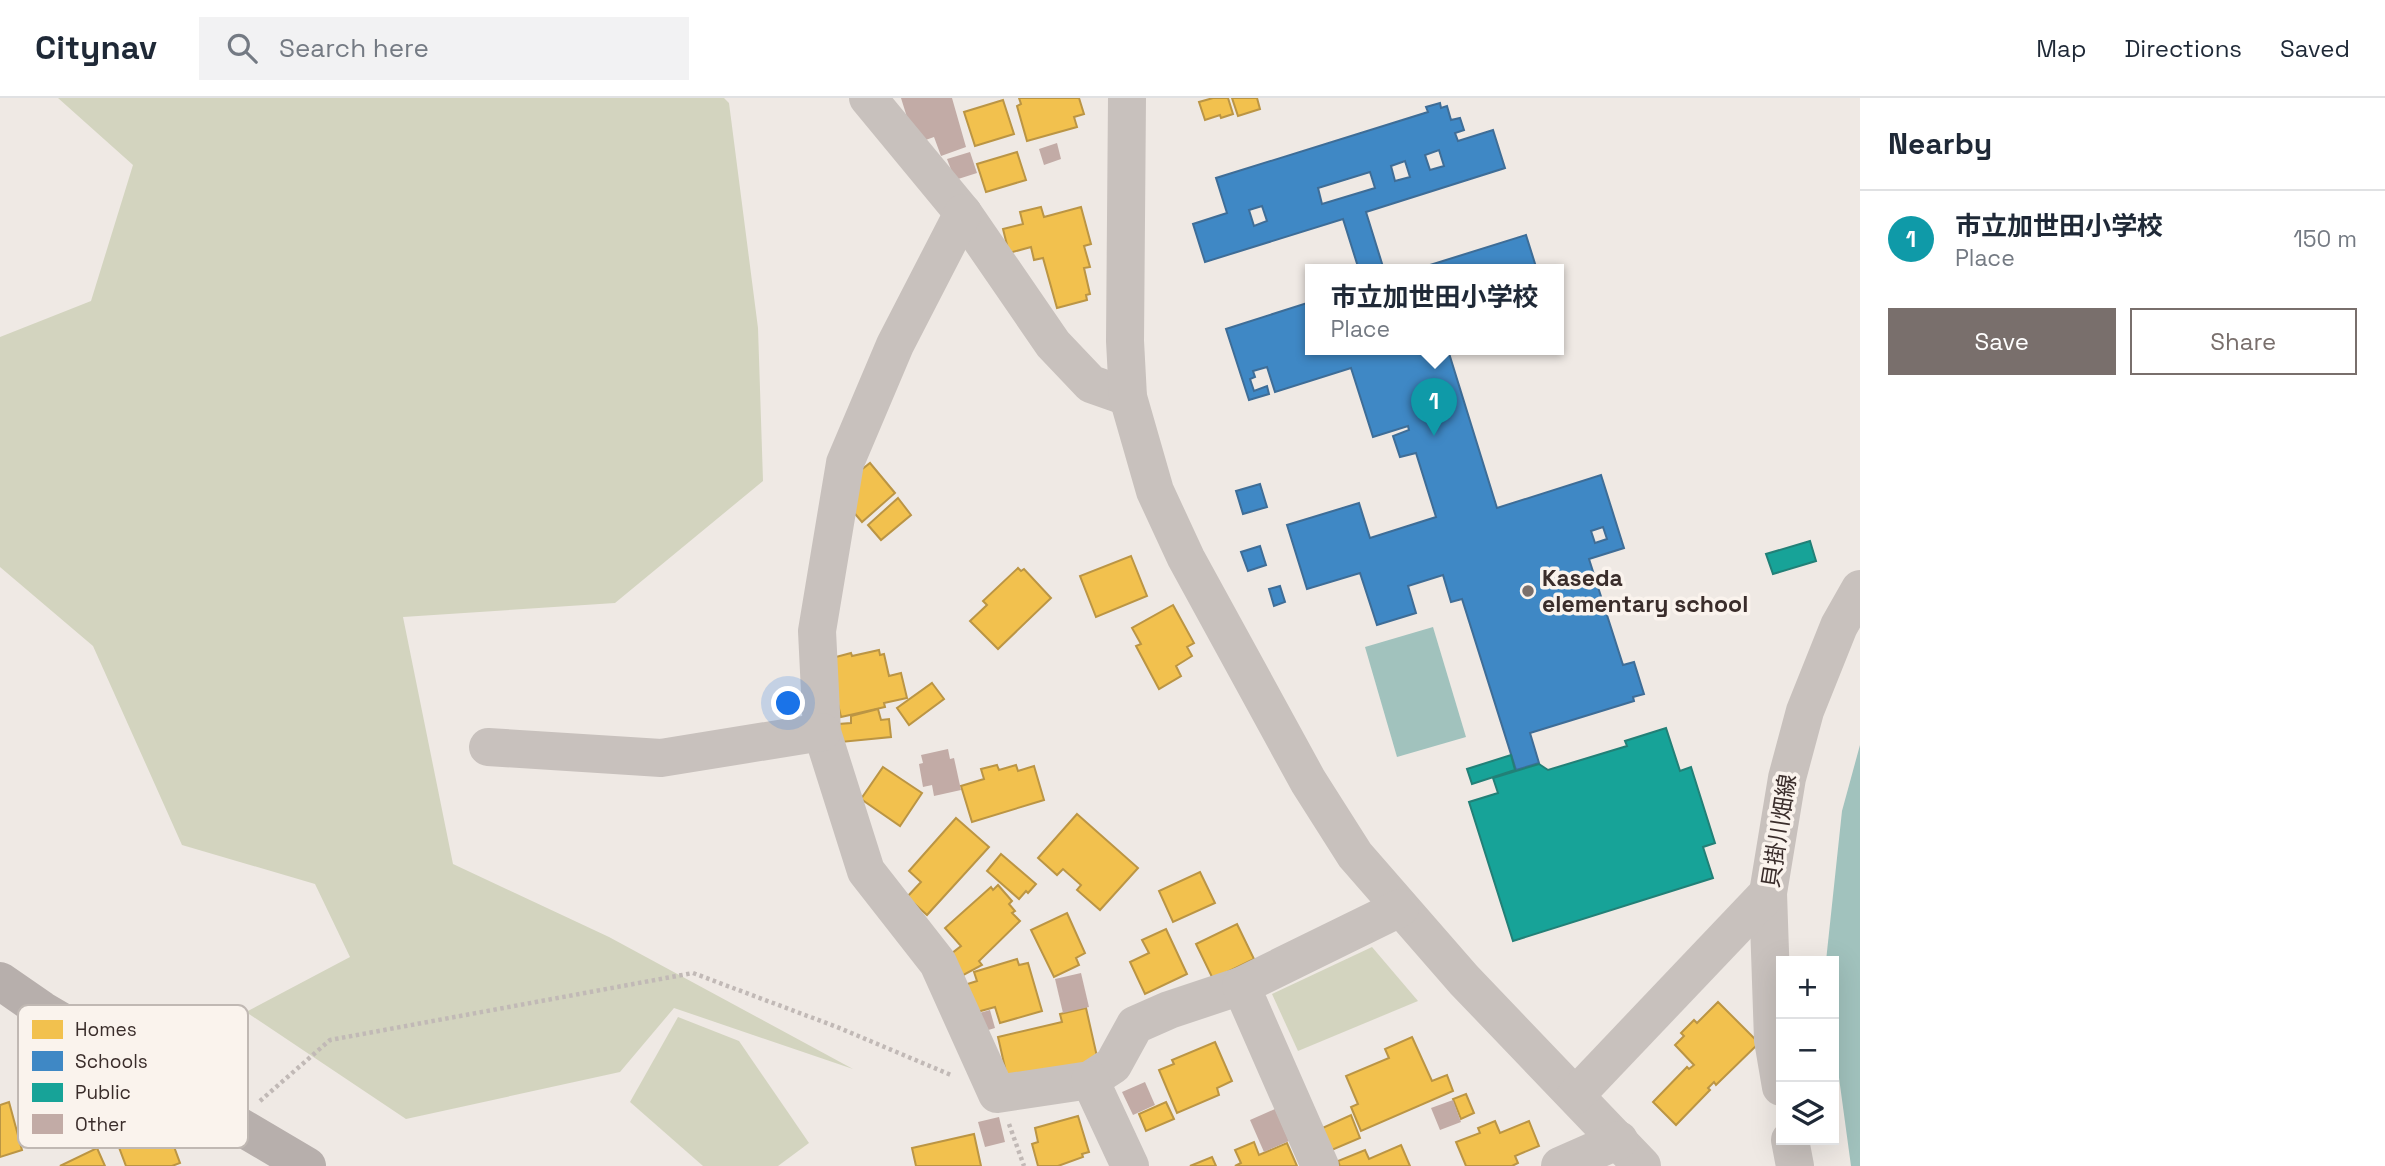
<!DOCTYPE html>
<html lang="en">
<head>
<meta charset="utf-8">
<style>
  body { margin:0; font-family:"Space Grotesk","Noto Sans JP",sans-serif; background:#f2f2f3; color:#1f2937 }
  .controls { position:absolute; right:21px; bottom:21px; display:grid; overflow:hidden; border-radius:0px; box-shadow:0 7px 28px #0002 }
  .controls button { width:63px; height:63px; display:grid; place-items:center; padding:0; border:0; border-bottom:2px solid #e0e1e3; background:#fff; color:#1f2937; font:35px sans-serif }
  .you { position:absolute; left:789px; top:606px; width:24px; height:24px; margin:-18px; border:5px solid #fff; border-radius:50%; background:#1a73e8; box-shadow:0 0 0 10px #1a73e833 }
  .badge { display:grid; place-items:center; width:46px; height:46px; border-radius:50%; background:#796f6c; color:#fff; font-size:23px; font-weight:700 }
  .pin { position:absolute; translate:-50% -58px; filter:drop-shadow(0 2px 4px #0008) }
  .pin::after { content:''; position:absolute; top:37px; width:24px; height:21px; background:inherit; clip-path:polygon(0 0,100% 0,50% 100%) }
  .popup { position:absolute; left:1305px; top:166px; width:259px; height:91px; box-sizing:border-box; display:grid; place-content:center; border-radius:0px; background:#fff; filter:drop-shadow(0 2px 5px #0005); font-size:23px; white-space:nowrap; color:#747a83 }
  .popup b { font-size:26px; color:#1f2937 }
  .popup::after { content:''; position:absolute; left:50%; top:100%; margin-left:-14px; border:14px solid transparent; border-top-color:#fff }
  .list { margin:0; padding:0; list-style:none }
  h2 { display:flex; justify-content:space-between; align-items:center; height:91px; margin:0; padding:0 28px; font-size:30px }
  h2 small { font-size:23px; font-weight:400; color:#747a83 }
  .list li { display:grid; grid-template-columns:46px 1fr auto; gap:21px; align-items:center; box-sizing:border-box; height:98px; padding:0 28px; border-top:2px solid #e0e1e3 }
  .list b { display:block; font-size:26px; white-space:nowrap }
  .list p { margin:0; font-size:23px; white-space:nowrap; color:#747a83 }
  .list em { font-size:23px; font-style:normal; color:#747a83 }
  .actions { display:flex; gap:14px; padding:21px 28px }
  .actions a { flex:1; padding:16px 0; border:2px solid #796f6c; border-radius:0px; text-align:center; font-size:24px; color:#796f6c }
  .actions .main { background:#796f6c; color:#fff }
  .icon { flex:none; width:38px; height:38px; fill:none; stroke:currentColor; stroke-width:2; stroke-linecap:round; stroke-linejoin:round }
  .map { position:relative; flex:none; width:1860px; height:1068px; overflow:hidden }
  header { display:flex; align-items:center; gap:42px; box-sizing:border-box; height:98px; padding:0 35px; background:#fff; border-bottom:2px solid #e0e1e3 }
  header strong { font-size:33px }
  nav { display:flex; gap:38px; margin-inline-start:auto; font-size:24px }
  .search { width:490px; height:63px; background:#f2f2f3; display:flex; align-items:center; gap:18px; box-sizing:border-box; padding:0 24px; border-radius:0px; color:#747a83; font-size:26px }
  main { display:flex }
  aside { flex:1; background:#fff }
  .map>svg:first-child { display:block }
</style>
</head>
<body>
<header>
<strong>Citynav</strong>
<div class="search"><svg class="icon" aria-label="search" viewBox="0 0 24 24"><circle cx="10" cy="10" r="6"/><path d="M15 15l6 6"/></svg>Search here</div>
<nav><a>Map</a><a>Directions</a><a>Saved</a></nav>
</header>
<main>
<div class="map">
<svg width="1860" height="1068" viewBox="0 0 1860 1068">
  <rect width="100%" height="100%" fill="#efe9e4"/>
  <!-- green -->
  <g fill="#d3d4bf">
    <path d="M58,0H724L729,5L758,230L763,383L615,505L403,519L453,766L609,839L853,971L674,910L620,974L406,1021L246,914L350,859L315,786L182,747L93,548L0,469V239L91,203L133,67Z"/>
    <path d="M1372,849L1418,903L1298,953L1272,896Z"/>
    <path d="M678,919L739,943L809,1045L778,1068H703L630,1004Z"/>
  </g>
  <!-- water -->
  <g fill="#a1c2bd">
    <path d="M1433,529L1466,639L1397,659L1365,549Z"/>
    <path d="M1860,647V1068H1851L1834,943V863H1826L1842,713Z"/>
  </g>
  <!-- homes -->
  <g fill="#f2c14e" stroke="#bb9544" stroke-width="2">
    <path d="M1019,0H1079L1084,16L1074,19L1077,29L1027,43L1017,8L1021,6Z"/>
    <path d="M1213,0H1228L1233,16L1221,20L1220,17L1205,22L1199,4Z"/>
    <path d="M1232,0H1257L1260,11L1238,18Z"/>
    <path d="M1003,2L1014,36L975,48L964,14Z"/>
    <path d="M1017,54L1026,82L986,94L977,66Z"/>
    <path d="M1041,109L1044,119L1081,109L1091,146L1084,148L1090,169L1084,170L1090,196L1086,197L1087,202L1057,210L1043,160L1034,162L1031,149L1009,155L1003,131L1023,126L1020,114Z"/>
    <path d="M870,365L895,395L862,424L845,404L851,380Z"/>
    <path d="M898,400L911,417L881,442L868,427Z"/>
    <path d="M1131,458L1147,498L1096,519L1080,478Z"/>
    <path d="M1018,470L1021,473L1024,471L1051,500L998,551L970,523L987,507L983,503Z"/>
    <path d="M1173,507L1194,545L1187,549L1192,558L1176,568L1181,578L1159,591L1136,548L1141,546L1132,530Z"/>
    <path d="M879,552L880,557L884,556L889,578L901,575L907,600L884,605L885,609L841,619L831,577L832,560L851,555L852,558Z"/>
    <path d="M932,585L944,601L909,627L897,610Z"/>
    <path d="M878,611L881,622L889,621L891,639L841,644L839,626L851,625V618Z"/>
    <path d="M997,667L999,672L1016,667L1018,673L1034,668L1044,702L972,724L961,688L984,681L981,671Z"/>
    <path d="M883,669L922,695L900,728L861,701Z"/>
    <path d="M1077,716L1138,770L1100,812L1077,792L1081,787L1063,771L1057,777L1038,760Z"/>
    <path d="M956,720L989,749L927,817L907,799L921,784L909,773Z"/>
    <path d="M1001,756L1036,786L1028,795L1026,793L1019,801L987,773Z"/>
    <path d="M1200,774L1215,805L1173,824L1159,793Z"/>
    <path d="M998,787L1012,803L1009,806L1015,813L1012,815L1020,823L979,863L982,867L956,881L942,863L961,848L945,830L991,789L993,792Z"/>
    <path d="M1067,815L1085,855L1076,860L1079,867L1054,879L1031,832Z"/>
    <path d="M1237,826L1254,861L1213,881L1196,846Z"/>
    <path d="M1166,831L1187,876L1145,896L1130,864L1149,855L1142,842Z"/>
    <path d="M1017,861L1019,867L1028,865L1042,913L1000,925L995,909L977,914L961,888L977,883L974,874Z"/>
    <path d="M1718,904L1759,945L1716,987L1714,984L1708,990L1710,992L1676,1027L1653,1004L1687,969L1689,971L1694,967L1675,947L1684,938L1681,935L1694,922L1697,925Z"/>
    <path d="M1086,910L1098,963L1008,983L998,939L1062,924L1060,916Z"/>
    <path d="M1412,939L1432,983L1447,977L1453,993L1361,1033L1351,1009L1358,1006L1346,978L1389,960L1385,951Z"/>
    <path d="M1215,944L1232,983L1217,990L1219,997L1177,1015L1159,972L1174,966L1172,962Z"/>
    <path d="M67,985L72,996L81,992L88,1009L81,1013L87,1025L58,1039L39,998Z"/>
    <path d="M1466,996L1474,1015L1461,1021L1453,1001Z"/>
    <path d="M9,1004L22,1052L0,1059V1007Z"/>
    <path d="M1166,1004L1174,1021L1146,1033L1139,1016Z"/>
    <path d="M1351,1017L1360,1040L1327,1054L1318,1032Z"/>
    <path d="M1078,1018L1089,1054L1082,1056L1083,1059L1058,1068H1038L1032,1046L1038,1044L1035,1030Z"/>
    <path d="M1495,1023L1500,1035L1529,1023L1539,1048L1515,1058L1518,1065L1512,1068H1466L1456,1044L1480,1035L1478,1030Z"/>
    <path d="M166,1027L180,1065L172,1068H126L117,1044L131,1039L133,1044L144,1039L143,1035Z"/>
    <path d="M974,1036L981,1068H916L912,1050Z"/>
    <path d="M1254,1044L1259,1057L1287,1045L1297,1068H1235L1241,1065L1235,1052Z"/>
    <path d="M1401,1047L1410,1068H1340L1338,1063L1365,1052L1369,1061Z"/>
    <path d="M97,1050L105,1068H60Z"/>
    <path d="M1212,1059L1216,1068H1190Z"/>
  </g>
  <!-- schools -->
  <g fill="#3f88c5" stroke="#3e6d97" stroke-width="2" fill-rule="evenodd">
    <path d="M1440,5L1441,10L1447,8L1451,22L1460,20L1464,32L1455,35L1458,43L1493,32L1505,70L1366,114L1384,172H1359L1343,121L1205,164L1193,126L1227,115L1216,80L1428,14L1426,9ZM1439,52L1444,68L1430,72L1425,57ZM1405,63L1410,79L1395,83L1391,68ZM1370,74L1375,90L1322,106L1318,90ZM1262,108L1267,123L1254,128L1249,112Z"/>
    <path d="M1526,137L1537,172H1414Z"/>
    <path d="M1310,204V252H1448L1497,410L1601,377L1624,450L1589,461L1623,567L1634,564L1644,596L1633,599L1634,603L1530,635L1539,665L1516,672L1462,501L1451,504L1443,477L1408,488L1416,515L1377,527L1360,475L1307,491L1287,427L1359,405L1370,440L1436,419L1416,355L1400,359L1393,338L1409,332L1408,328L1373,339L1351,270L1275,294L1267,269L1253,273L1255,279L1250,281L1254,293L1267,288L1269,296L1249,302L1226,231ZM1603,429L1607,441L1595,445L1591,433Z"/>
    <path d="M1260,386L1267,409L1243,416L1236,393Z"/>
    <path d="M1260,448L1266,467L1248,473L1241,454Z"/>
    <path d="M1280,488L1285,504L1274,508L1269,491Z"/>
  </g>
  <!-- public -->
  <g fill="#17a398" stroke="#228077" stroke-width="2">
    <path d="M1810,443L1816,463L1773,476L1766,456Z"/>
    <path d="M1666,630L1680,673L1691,669L1715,745L1703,749L1713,780L1513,843L1469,704L1498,695L1493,680L1539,666L1548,672L1627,648L1625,643Z"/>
    <path d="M1511,657L1515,672L1472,686L1467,671Z"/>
  </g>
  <!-- building -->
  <g fill="#c2aba6">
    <path d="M901,0H952L966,49L941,58L934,39L920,44L911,32Z"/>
    <path d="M1057,45L1061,61L1044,67L1039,51Z"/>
    <path d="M970,54L977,75L955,82L947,61Z"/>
    <path d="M948,651L950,661L954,660L961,692L934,698L932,687L923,689L919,666L923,665L921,657Z"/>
    <path d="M1081,875L1089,909L1063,915L1055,881Z"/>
    <path d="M990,912L995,930L975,936L976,916Z"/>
    <path d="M1145,984L1155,1007L1133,1017L1122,994Z"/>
    <path d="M105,992L115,1013L96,1023L86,1001Z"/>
    <path d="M1453,1002L1461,1024L1440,1032L1431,1010Z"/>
    <path d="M1275,1011L1289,1043L1264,1054L1250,1022Z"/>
    <path d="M999,1019L1005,1044L985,1049L978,1024Z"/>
    <path d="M45,1021L55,1040L41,1047L31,1028Z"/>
  </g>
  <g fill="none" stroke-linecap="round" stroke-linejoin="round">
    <!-- path -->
    <g stroke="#c1b9b6" stroke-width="4.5" stroke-dasharray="3.5 3.5" stroke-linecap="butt">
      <path d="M260,1003L330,942L693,875L837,929L951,977"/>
      <path d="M1009,1026L1024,1068"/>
    </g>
    <!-- minor -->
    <g stroke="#c8c1bd" stroke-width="38">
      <path d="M868,0L963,115L1053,246L1091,286L1128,299"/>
      <path d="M1127,0L1125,243L1128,299L1155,393L1186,460L1308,683L1355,757L1464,882L1642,1068"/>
      <path d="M963,115L895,247L845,365L817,533L822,634L866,773L938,865L997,996L1090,982L1113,967L1135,927L1169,912L1241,888"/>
      <path d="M488,649L661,660L822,634"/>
      <path d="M1090,982L1130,1068"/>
      <path d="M1781,989L1773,942L1768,795L1787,680L1805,613L1839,528L1860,491"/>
      <path d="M1576,997L1768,795"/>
      <path d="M1790,1042L1795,1068"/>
      <path d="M1320,1068L1241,888L1400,810"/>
      <path d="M1560,1068L1619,1042"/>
    </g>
    <!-- major -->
    <path stroke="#b7afac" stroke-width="38" d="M0,883L42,912L307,1068"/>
  </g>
  <!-- markers -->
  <circle fill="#796f6c" stroke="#faf3ed" stroke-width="2.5" cx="1528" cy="493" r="7"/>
  <g text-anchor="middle" stroke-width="7" stroke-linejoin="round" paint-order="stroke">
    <!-- poi labels -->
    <g font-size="23" font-weight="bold" fill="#3a2d2b" stroke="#faf3ed" text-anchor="start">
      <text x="1542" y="488">Kaseda<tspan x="1542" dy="26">elementary school</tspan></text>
    </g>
    <!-- street labels -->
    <g font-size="23" fill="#3a2d2b" stroke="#faf3ed">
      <text transform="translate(1779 733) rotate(-81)" y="8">貝掛川畑線</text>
    </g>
  </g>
  <!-- legend -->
  <rect x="18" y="907" width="230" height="143" rx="10" fill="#faf3ed" stroke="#c0b8b3" stroke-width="2"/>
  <rect x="32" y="922" width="31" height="19" fill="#f2c14e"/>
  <rect x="32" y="953" width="31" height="20" fill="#3f88c5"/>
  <rect x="32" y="985" width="31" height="19" fill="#17a398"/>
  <rect x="32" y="1016" width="31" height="20" fill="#c2aba6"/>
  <g font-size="19" fill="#3a2d2b">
    <text x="75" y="938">Homes</text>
    <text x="75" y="970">Schools</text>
    <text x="75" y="1001">Public</text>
    <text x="75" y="1033">Other</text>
  </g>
</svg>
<div class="controls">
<button>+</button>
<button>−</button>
<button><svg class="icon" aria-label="layers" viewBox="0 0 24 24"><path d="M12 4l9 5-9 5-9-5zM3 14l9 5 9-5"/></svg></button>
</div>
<div class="you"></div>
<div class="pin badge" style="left:1434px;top:338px;background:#0f9aa8">1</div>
<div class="popup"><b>市立加世田小学校</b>Place</div>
</div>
<aside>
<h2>Nearby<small></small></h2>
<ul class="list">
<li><span class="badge" style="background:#0f9aa8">1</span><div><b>市立加世田小学校</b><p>Place</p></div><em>150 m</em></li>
</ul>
<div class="actions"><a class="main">Save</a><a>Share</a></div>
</aside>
</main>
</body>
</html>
